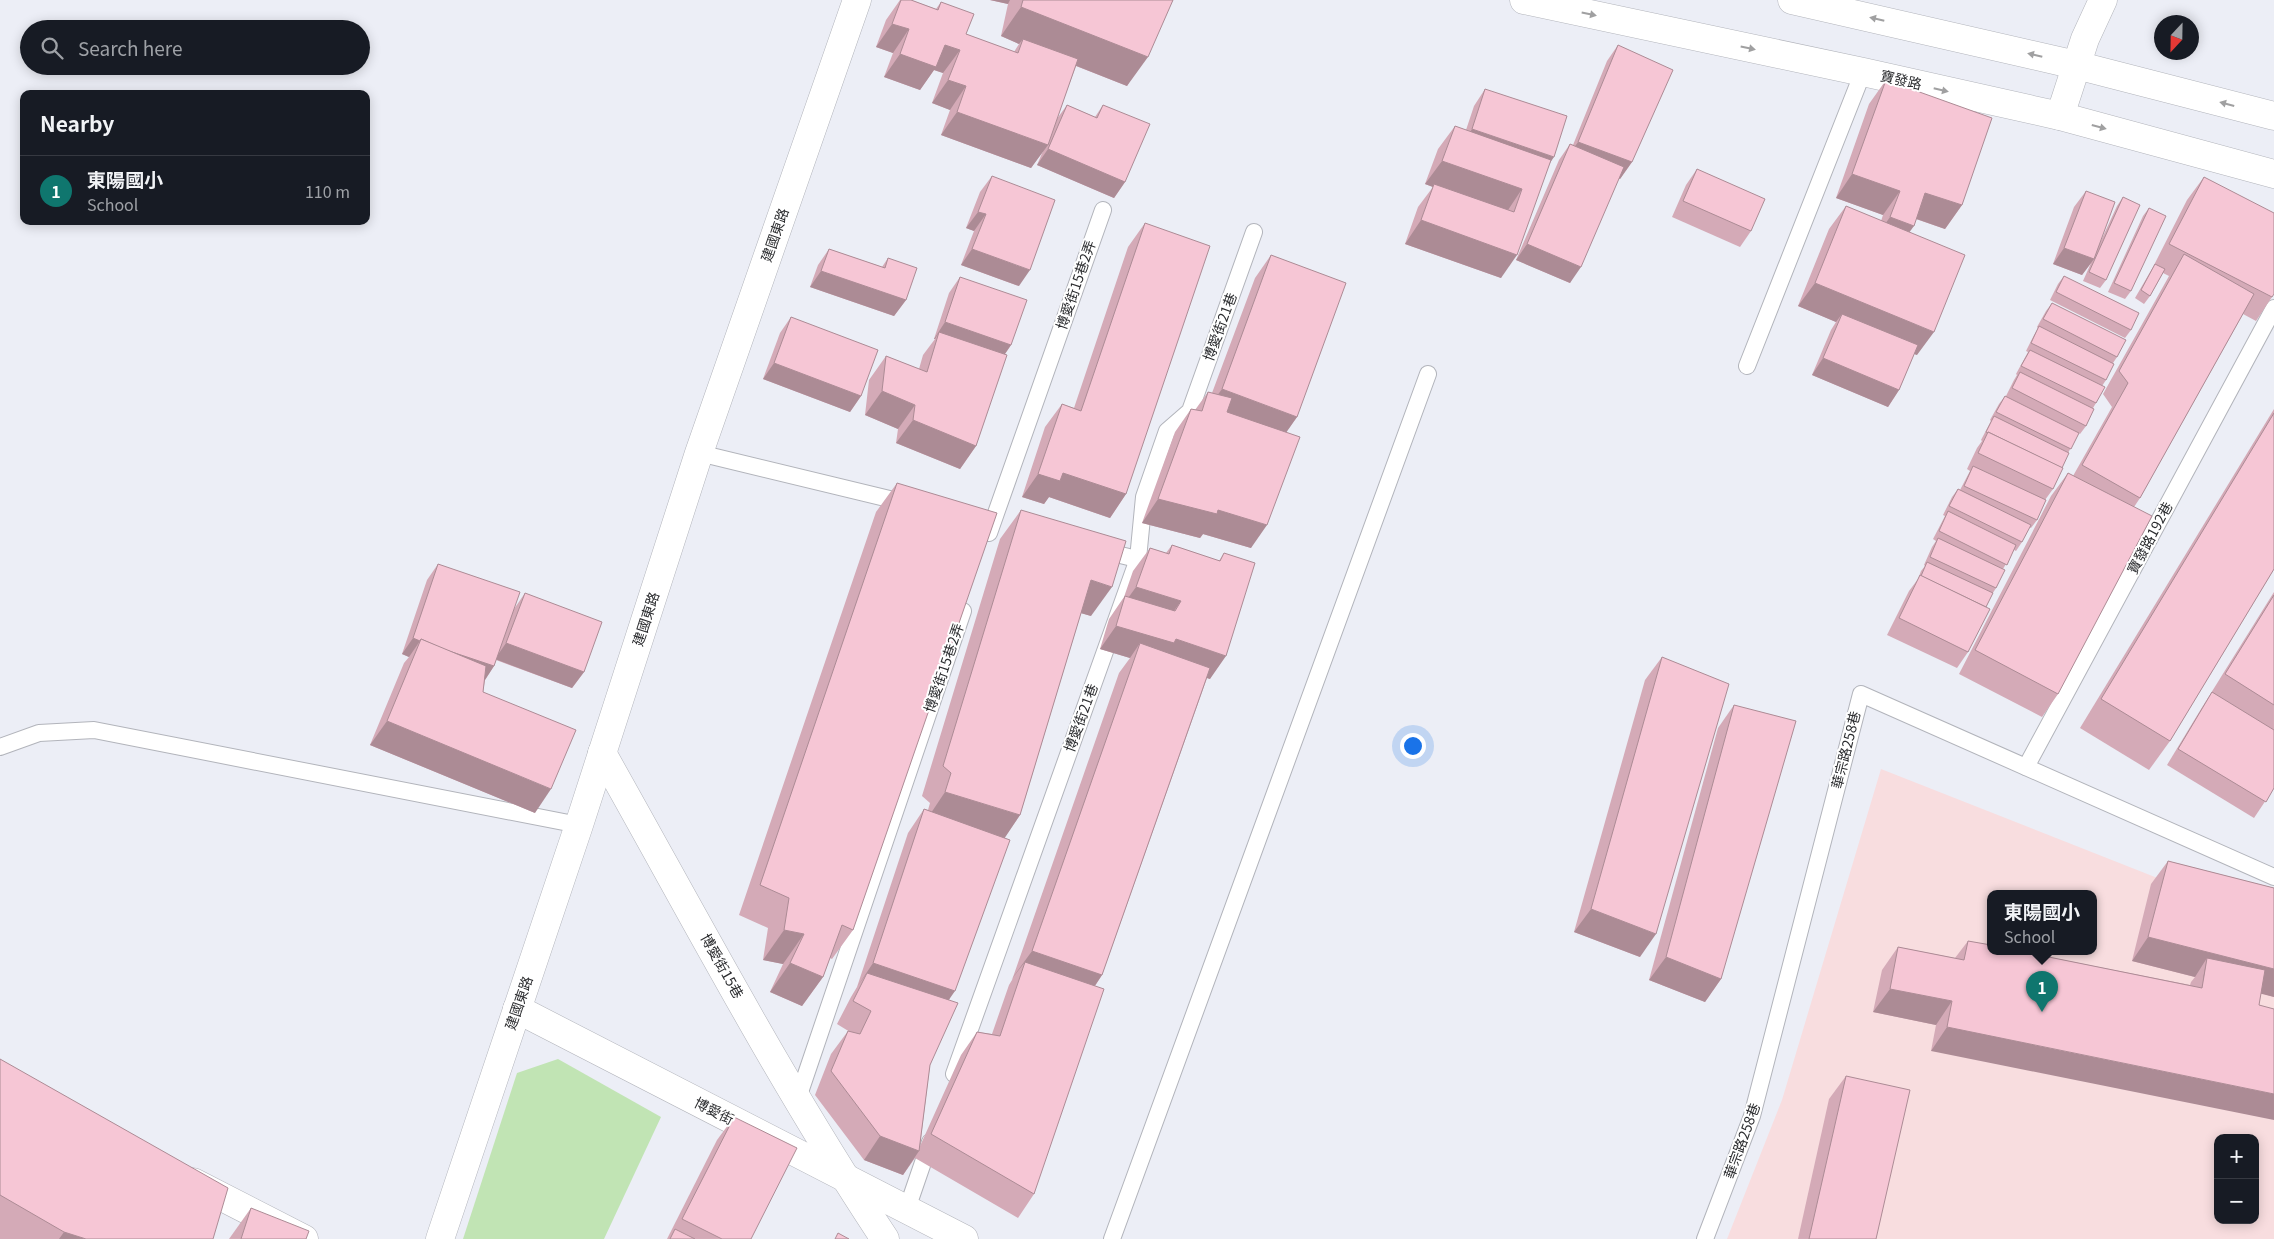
<!DOCTYPE html>
<html lang="en">
<head>
<meta charset="utf-8">
<style>
  body { margin:0; font-family:Georgia,"Noto Sans TC",serif; background:#242831; color:#f1f3f6 }
  .controls { position:absolute; right:15px; bottom:15px; display:grid; overflow:hidden; border-radius:10px; box-shadow:0 2px 12px #0003 }
  .controls button { width:45px; height:45px; display:grid; place-items:center; padding:0; border:0; border-bottom:1px solid #363941; background:#171b24; color:#f1f3f6; font:25px sans-serif }
  .compass { position:absolute; left:2154px; top:15px; width:45px; height:45px; border-radius:50%; background:#171b24; box-shadow:0 2px 12px #0003; rotate:202deg }
  .you { position:absolute; left:1412px; top:745px; width:18px; height:18px; margin:-12px; border:4px solid #fff; border-radius:50%; background:#1a73e8; box-shadow:0 0 0 8px #1a73e833 }
  .badge { display:grid; place-items:center; width:32px; height:32px; border-radius:50%; background:#0f766e; color:#fff; font-size:16px; font-weight:700 }
  .pin { position:absolute; translate:-50% -41px; filter:drop-shadow(0 1px 2px #0008) }
  .pin::after { content:''; position:absolute; top:26px; width:18px; height:15px; background:inherit; clip-path:polygon(0 0,100% 0,50% 100%) }
  .popup { position:absolute; left:1987px; top:890px; width:110px; height:65px; box-sizing:border-box; display:grid; place-content:center; border-radius:10px; background:#171b24; filter:drop-shadow(0 1px 4px #0005); font-size:16px; white-space:nowrap; color:#9ea1a6 }
  .popup b { font-size:19px; color:#f1f3f6 }
  .popup::after { content:''; position:absolute; left:50%; top:100%; margin-left:-10px; border:10px solid transparent; border-top-color:#171b24 }
  .list { margin:0; padding:0; list-style:none }
  h2 { display:flex; justify-content:space-between; align-items:center; height:65px; margin:0; padding:0 20px; font-size:21px }
  h2 small { font-size:16px; font-weight:400; color:#9ea1a6 }
  .list li { display:grid; grid-template-columns:32px 1fr auto; gap:15px; align-items:center; box-sizing:border-box; height:70px; padding:0 20px; border-top:1px solid #363941 }
  .list b { display:block; font-size:19px; white-space:nowrap }
  .list p { margin:0; font-size:16px; white-space:nowrap; color:#9ea1a6 }
  .list em { font-size:16px; font-style:normal; color:#9ea1a6 }
  .icon { flex:none; width:28px; height:28px; fill:none; stroke:currentColor; stroke-width:2; stroke-linecap:round; stroke-linejoin:round }
  .map { position:relative; flex:none; width:2274px; height:1239px; overflow:hidden }
  .search { position:absolute; background:#171b24; box-shadow:0 2px 12px #0003; left:20px; top:20px; width:350px; height:55px; display:flex; align-items:center; gap:12px; box-sizing:border-box; padding:0 18px; border-radius:28px; color:#9ea1a6; font-size:19px }
  .panel { position:absolute; background:#171b24; box-shadow:0 2px 12px #0003; left:20px; top:90px; width:350px; height:135px; border-radius:10px }
  .map>svg:first-child { display:block }
</style>
</head>
<body>
<div class="map">
<svg width="2274" height="1239" viewBox="0 0 2274 1239">
  <rect width="100%" height="100%" fill="#eceef6"/>
  <!-- education -->
  <path fill="#f8dddf" fill-rule="evenodd" d="M1881,769L2274,924V1239H1727L1782,1100ZM1991,893H2093V951H1991ZM2218,1138H2255V1220H2218Z"/>
  <!-- green -->
  <path fill="#c1e4b4" d="M558,1059L661,1117L604,1239H463L517,1073Z"/>
  <g fill="none" stroke-linecap="round" stroke-linejoin="round">
    <!-- lane casing -->
    <g stroke="#b2b4bb" stroke-width="18">
      <g id="lane">
        <path d="M1747,366L1863,72"/>
        <path d="M699,453L906,503"/>
        <path d="M989,533L1103,210"/>
        <path d="M1100,550L1149,562"/>
        <path d="M0,747L39,733L94,730L579,825"/>
        <path d="M2026,767L2274,308"/>
        <path d="M954,1074L1138,559L1144,497L1167,431L1190,411L1254,232"/>
        <path d="M798,1098L963,611"/>
        <path d="M907,1209L930,1142"/>
        <path d="M1112,1239L1428,374"/>
        <path d="M1705,1239L1752,1116L1861,694L2274,877"/>
      </g>
    </g>
    <!-- street casing -->
    <g stroke="#b2b4bb" stroke-width="29">
      <g id="street">
        <path d="M2060,116L2085,39L2103,0"/>
        <path d="M602,753C694,916 781,1083 885,1239"/>
        <path d="M517,1009L964,1239"/>
        <path d="M193,1182L304,1239"/>
        <path d="M440,1239L579,825L699,453L857,0"/>
      </g>
    </g>
    <!-- secondary casing -->
    <g stroke="#b2b4bb" stroke-width="29">
      <g id="secondary">
        <path d="M1524,0L1863,72L2060,116L2274,174"/>
        <path d="M1792,0L2076,65L2274,116"/>
      </g>
    </g>
    <!-- lane -->
    <use href="#lane" stroke="#fff" stroke-width="16"/>
    <!-- street -->
    <use href="#street" stroke="#fff" stroke-width="28"/>
    <!-- secondary -->
    <use href="#secondary" stroke="#fff" stroke-width="28"/>
  </g>
  <!-- wall -->
  <g fill="#d4aab7">
    <path d="M900,0H911L936,9L941,2L966,34L1014,52L1019,44L1001,36L1008,4L990,0H1173L1127,86L1076,66L1056,120L1067,105L1095,117L1103,105L1125,182L1114,198L1037,165L1043,151L1031,168L941,135L950,110L932,103L943,73L934,70L920,90L884,77L893,53L876,47L886,20Z"/>
    <path d="M1618,45L1632,162L1620,179L1619,178L1570,283L1516,260L1559,160L1570,144L1573,145L1607,61Z"/>
    <path d="M1886,80L1962,205L1945,229L1916,219L1909,232L1917,355L1914,354L1899,390L1888,407L1812,375L1831,330L1836,322L1798,306L1829,229L1846,206L1881,221L1883,215L1836,198L1869,104Z"/>
    <path d="M1485,89L1551,161L1501,278L1405,244L1418,207L1433,187L1425,184L1438,149L1455,126L1466,130L1474,106Z"/>
    <path d="M1697,169L1751,231L1740,247L1672,217L1686,185Z"/>
    <path d="M992,176L1019,286L961,265L974,231L966,228L980,192Z"/>
    <path d="M2204,177L2272,297L2256,321L2243,314L2140,498L2134,507L2058,694L2042,717L1959,674L2051,496L2068,473L2073,476L2112,407L2103,394L2169,276L2163,273L2150,296L2144,304L2135,298L2153,267L2187,200Z"/>
    <path d="M2086,191L2098,247L2117,206L2123,197L2106,280L2100,288L2083,281L2091,263L2082,275L2053,264L2074,207Z"/>
    <path d="M2149,208L2131,291L2125,299L2108,292L2143,216Z"/>
    <path d="M1145,223L1126,494L1110,518L1049,497L1044,504L1022,497L1045,427L1062,404L1074,408L1128,247Z"/>
    <path d="M829,249L882,267L888,258L906,300L894,316L810,287L818,265Z"/>
    <path d="M1271,255L1297,417L1286,432L1251,548L1203,534L1200,538L1142,523L1175,432L1191,409L1195,410L1208,392L1212,393L1255,278Z"/>
    <path d="M2064,276L2131,330L2125,338L2050,300L2058,284Z"/>
    <path d="M960,277L1011,345L1005,354L976,446L960,469L896,443L898,429L865,415L869,380L886,356L919,369L923,355L935,339H934L949,293Z"/>
    <path d="M2052,303L2117,357L2113,363L2106,380L2102,386L2096,403L2093,408L2086,426L2080,434L2079,433L2068,453L2053,489L2045,500L2037,520L2031,528L2029,527L2022,542L2016,551L2014,550L2003,569L1996,588L1991,596L1986,607L1968,652L1957,668L1887,635L1909,591L1918,579L1921,571L1925,566L1924,565L1932,547L1936,541L1933,539L1945,516L1943,515L1952,497L1958,489L1960,490L1970,471L1967,469L1977,448L1982,441L1981,440L1991,421L1990,420L1999,404L2005,396H2006L2014,380L2017,375L2016,374L2028,352L2026,351L2034,335L2038,328L2037,327L2046,311Z"/>
    <path d="M791,317L861,396L850,412L763,379L780,333Z"/>
    <path d="M2274,409V569L2170,741L2149,770L2080,728Z"/>
    <path d="M897,483L853,930L832,959L830,958L823,977L802,1006L770,992L783,964L763,960L768,928L739,915L876,512Z"/>
    <path d="M1021,510L1091,616L1081,613L1020,815L1004,838L949,1000L930,1065L920,1146L961,1055L977,1032L992,1034L1009,985L1012,980L1119,673L1130,658L1100,649L1109,619L1124,597L1133,571L1150,548L1166,553L1172,545L1219,561L1224,553L1210,679L1207,678L1102,975L1095,986L1034,1194L1018,1218L915,1158L903,1175L864,1160L815,1095L831,1054L848,1031L850,1032L837,1024L851,997L857,987L908,833L924,809L928,810L930,803L922,796L1000,539Z"/>
    <path d="M438,564L514,609L525,593L584,672L572,688L496,660L494,666L485,680L483,692L535,813L370,745L404,663L409,657L402,654L427,580Z"/>
    <path d="M2274,592V788L2254,818L2167,765L2201,709Z"/>
    <path d="M1662,657L1640,957L1574,932L1645,680Z"/>
    <path d="M1734,705L1721,979L1705,1002L1649,980L1718,728Z"/>
    <path d="M2168,861L2274,888V997L2261,993L1931,1051L1936,1025L1873,1012L1882,970L1898,947L1955,958L1968,941L2190,985L2191,982L2195,977L2132,961L2151,884Z"/>
    <path d="M0,1059L213,1239H0Z"/>
    <path d="M1846,1076L1876,1239H1798L1829,1099Z"/>
    <path d="M734,1117L751,1239H667L717,1140Z"/>
    <path d="M251,1208L306,1239H229Z"/>
  </g>
  <!-- shaded-wall -->
  <g fill="#ac8b95">
    <path d="M990,0H1010L1008,4Z"/>
    <path d="M1021,7L1148,57L1127,86L1021,44L1023,39L1019,44L1001,36Z"/>
    <path d="M892,24L909,29L893,53L876,47Z"/>
    <path d="M945,45L960,50L943,73L934,70L920,90L884,77L900,54Z"/>
    <path d="M948,80L966,86L950,110L932,103Z"/>
    <path d="M957,112L1048,145L1031,168L941,135Z"/>
    <path d="M1472,129L1554,157L1543,173L1461,146Z"/>
    <path d="M1578,142L1632,162L1620,179L1567,158Z"/>
    <path d="M1048,149L1125,182L1114,198L1037,165Z"/>
    <path d="M1442,161L1522,189L1506,213L1434,184L1433,187L1425,184Z"/>
    <path d="M1852,174L1900,191L1883,215L1836,198Z"/>
    <path d="M1925,193L1962,205L1945,229L1908,216Z"/>
    <path d="M978,212L986,214L974,231L966,228Z"/>
    <path d="M1890,217L1914,226L1897,249L1874,240Z"/>
    <path d="M1421,220L1517,255L1501,278L1405,244Z"/>
    <path d="M1527,244L1581,267L1570,283L1516,260Z"/>
    <path d="M2064,248L2094,259L2082,275L2053,264Z"/>
    <path d="M972,249L1030,270L1019,286L961,265Z"/>
    <path d="M821,271L906,300L894,316L810,287Z"/>
    <path d="M1815,283L1934,332L1917,355L1838,323L1842,314L1836,322L1798,306Z"/>
    <path d="M945,322L1011,345L1000,361L939,332L935,339H934Z"/>
    <path d="M1823,358L1899,390L1888,407L1812,375Z"/>
    <path d="M774,363L861,396L850,412L763,379Z"/>
    <path d="M1222,389L1297,417L1281,440L1205,412Z"/>
    <path d="M882,391L915,405L898,429L865,415Z"/>
    <path d="M913,420L976,446L960,469L896,443Z"/>
    <path d="M1063,473L1126,494L1110,518L1049,497L1044,504L1022,497L1038,474Z"/>
    <path d="M1158,499L1218,510L1267,525L1251,548L1203,534L1200,538L1142,523Z"/>
    <path d="M1091,580L1112,587L1091,616L1070,610Z"/>
    <path d="M1136,587L1181,601L1164,625L1121,608Z"/>
    <path d="M1116,626L1176,639L1226,656L1210,679L1161,663L1140,643L1130,658L1100,649Z"/>
    <path d="M413,638L420,641L409,657L402,654Z"/>
    <path d="M420,641L494,666L483,683Z"/>
    <path d="M506,643L584,672L572,688L495,659Z"/>
    <path d="M387,721L551,789L535,813L370,745Z"/>
    <path d="M945,792L1020,815L1000,845L925,822Z"/>
    <path d="M1591,909L1656,934L1640,957L1574,932Z"/>
    <path d="M784,930L804,934L783,964L763,960Z"/>
    <path d="M2148,937L2274,969V997L2203,979L2207,958L2195,977L2132,961Z"/>
    <path d="M1032,951L1102,975L1082,1005L1025,962L1011,980Z"/>
    <path d="M1666,957L1721,979L1705,1002L1649,980Z"/>
    <path d="M790,963L823,977L802,1006L770,992Z"/>
    <path d="M873,963L955,991L939,1014L867,973L857,987Z"/>
    <path d="M1890,989L1952,1001L1936,1025L1873,1012Z"/>
    <path d="M1947,1027L2274,1094V1120L1931,1051Z"/>
    <path d="M880,1136L919,1151L903,1175L864,1160Z"/>
    <path d="M64,1232L86,1239H59Z"/>
  </g>
  <!-- building -->
  <g fill="#f6c6d5" stroke="#ac8b95">
    <path d="M901,0H911L938,10L941,2L974,14L966,34L1018,53L1023,39L1078,59L1048,145L957,112L966,86L948,80L960,50L945,45L936,67L900,54L909,29L892,24Z"/>
    <path d="M1023,0H1173L1148,57L1021,7Z"/>
    <path d="M1618,45L1673,70L1632,162L1578,142Z"/>
    <path d="M1886,80L1992,118L1962,205L1925,193L1914,226L1890,217L1900,191L1852,174Z"/>
    <path d="M1485,89L1567,116L1554,157L1472,129Z"/>
    <path d="M1067,105L1097,118L1103,105L1150,124L1125,182L1048,149Z"/>
    <path d="M1455,126L1551,160L1517,255L1421,220L1434,184L1514,212L1522,189L1442,161Z"/>
    <path d="M1570,144L1624,167L1581,267L1527,244Z"/>
    <path d="M1697,169L1765,199L1751,231L1683,201Z"/>
    <path d="M992,176L1055,200L1030,270L972,249L986,214L978,212Z"/>
    <path d="M2204,177L2274,213V294L2272,297L2169,244Z"/>
    <path d="M2086,191L2115,202L2094,259L2064,248Z"/>
    <path d="M2123,197L2140,205L2106,280L2089,272Z"/>
    <path d="M1846,206L1965,255L1934,332L1815,283Z"/>
    <path d="M2149,208L2166,216L2131,291L2114,283Z"/>
    <path d="M1145,223L1210,246L1126,494L1063,473L1060,481L1038,474L1062,404L1081,411Z"/>
    <path d="M829,249L885,268L888,258L917,268L906,300L821,271Z"/>
    <path d="M2184,254L2254,294L2140,498L2082,465L2128,383L2119,371Z"/>
    <path d="M1271,255L1346,283L1297,417L1222,389Z"/>
    <path d="M2155,264L2165,269L2150,296L2141,290Z"/>
    <path d="M2064,276L2139,313L2131,330L2056,292Z"/>
    <path d="M960,277L1027,300L1011,345L945,322Z"/>
    <path d="M2052,303L2126,340L2117,357L2043,319Z"/>
    <path d="M1842,314L1918,345L1899,390L1823,358Z"/>
    <path d="M791,317L878,350L861,396L774,363Z"/>
    <path d="M2039,326L2114,364L2106,380L2031,343Z"/>
    <path d="M939,332L1007,355L976,446L913,420L915,405L882,391L886,356L927,372Z"/>
    <path d="M2030,350L2105,387L2096,403L2021,366Z"/>
    <path d="M2020,372L2094,409L2086,426L2012,388Z"/>
    <path d="M1208,392L1232,398L1227,412L1300,437L1267,525L1218,510L1217,514L1158,499L1191,409L1202,411Z"/>
    <path d="M2005,396L2079,433L2071,449L1996,412Z"/>
    <path d="M2274,413V569L2170,741L2101,699Z"/>
    <path d="M1994,416L2069,453L2062,468L1988,432V433L1986,432Z"/>
    <path d="M1988,432L2063,468L2053,489L1978,453Z"/>
    <path d="M1973,466L2046,500L2037,520L1964,486Z"/>
    <path d="M2068,473L2152,516L2058,694L1975,650Z"/>
    <path d="M897,483L997,513L853,930L842,925L823,977L790,963L804,934L784,930L789,898L760,885Z"/>
    <path d="M1958,489L2031,525L2022,542L1949,506Z"/>
    <path d="M1021,510L1126,541L1112,587L1091,580L1020,815L945,792L951,773L943,766Z"/>
    <path d="M1948,511L2016,545L2007,565L1939,531Z"/>
    <path d="M1938,538L2005,570L1996,588L1930,557Z"/>
    <path d="M1172,545L1220,561L1224,553L1255,563L1226,656L1176,639L1174,643L1116,626L1125,596L1175,611L1181,601L1136,587L1150,548L1169,554Z"/>
    <path d="M1927,562L1993,593L1986,607L1921,576Z"/>
    <path d="M438,564L520,592L494,666L443,649L421,639L420,641L413,638Z"/>
    <path d="M1920,575L1990,609L1968,652L1899,618Z"/>
    <path d="M525,593L602,622L584,672L506,643Z"/>
    <path d="M2274,595V705L2225,674Z"/>
    <path d="M421,639L486,666L483,692L576,730L551,789L387,721Z"/>
    <path d="M1140,643L1210,668L1102,975L1032,951Z"/>
    <path d="M1662,657L1729,684L1656,934L1591,909Z"/>
    <path d="M2212,692L2274,730V788L2266,802L2178,749Z"/>
    <path d="M1734,705L1796,721L1721,979L1666,957Z"/>
    <path d="M924,809L1010,840L955,991L873,963Z"/>
    <path d="M2168,861L2274,888V969L2148,937Z"/>
    <path d="M1968,941L1991,945V951H2019L2202,988L2207,958L2265,970L2259,1005L2274,1009V1094L1947,1027L1952,1001L1890,989L1898,947L1964,960Z"/>
    <path d="M1025,962L1104,989L1034,1194L931,1134L977,1032L1000,1036Z"/>
    <path d="M867,973L958,1003L930,1065L919,1151L880,1136L831,1071L848,1031L860,1034L871,1011L853,1001Z"/>
    <path d="M0,1059L228,1188L213,1239H86L64,1232L0,1195Z"/>
    <path d="M1846,1076L1910,1090L1876,1239H1809Z"/>
    <path d="M734,1117L797,1148L751,1239H722L682,1219Z"/>
    <path d="M251,1208L309,1231L306,1239H241Z"/>
    <path d="M675,1229L695,1239H670Z"/>
    <path d="M838,1233L849,1239H835Z"/>
  </g>
  <!-- one-way arrows -->
  <defs><path id="oneway-solid" d="M-6-.8H1V-3.2L6.5 0L1 3.2V.8H-6Z" transform="scale(1.25)"/></defs>
  <g fill="#a0a0a1">
    <use href="#oneway-solid" transform="translate(1589 14) rotate(12)"/>
    <use href="#oneway-solid" transform="translate(1877 19) rotate(-167)"/>
    <use href="#oneway-solid" transform="translate(1748 48) rotate(12)"/>
    <use href="#oneway-solid" transform="translate(2035 55) rotate(-167)"/>
    <use href="#oneway-solid" transform="translate(1941 90) rotate(13)"/>
    <use href="#oneway-solid" transform="translate(2227 104) rotate(-165)"/>
    <use href="#oneway-solid" transform="translate(2099 127) rotate(15)"/>
  </g>
  <g text-anchor="middle" stroke-width="4" stroke-linejoin="round" paint-order="stroke">
    <!-- street labels -->
    <g font-size="14" fill="#2b2c2f" stroke="#fff">
      <text transform="translate(1901 80) rotate(13)" y="5">寶發路</text>
      <text transform="translate(775 235) rotate(-71)" y="5">建國東路</text>
      <text transform="translate(1076 285) rotate(-71)" y="5">博愛街15巷2弄</text>
      <text transform="translate(1220 327) rotate(-70)" y="5">博愛街21巷</text>
      <text transform="translate(2150 538) rotate(-62)" y="5">寶發路192巷</text>
      <text transform="translate(646 619) rotate(-72)" y="5">建國東路</text>
      <text transform="translate(944 668) rotate(-71)" y="5">博愛街15巷2弄</text>
      <text transform="translate(1081 718) rotate(-70)" y="5">博愛街21巷</text>
      <text transform="translate(1846 750) rotate(-76)" y="5">華宗路258巷</text>
      <text transform="translate(722 966) rotate(61)" y="5">博愛街15巷</text>
      <text transform="translate(519 1003) rotate(-71)" y="5">建國東路</text>
      <text transform="translate(714 1111) rotate(27)" y="5">博愛街</text>
      <text transform="translate(1742 1141) rotate(-70)" y="5">華宗路258巷</text>
    </g>
  </g>
</svg>
<div class="controls">
<button>+</button>
<button>−</button>
</div>
<svg class="compass" viewBox="-18 -18 36 36"><path d="M0-13l5 13h-10z" fill="#e53935"/><path d="M0 13l5-13h-10z" fill="#9ea1a6"/></svg>
<div class="you"></div>
<div class="pin badge" style="left:2042px;top:1012px">1</div>
<div class="popup"><b>東陽國小</b>School</div>
<div class="search"><svg class="icon" aria-label="search" viewBox="0 0 24 24"><circle cx="10" cy="10" r="6"/><path d="M15 15l6 6"/></svg>Search here</div>
<section class="panel">
<h2>Nearby<small></small></h2>
<ul class="list">
<li><span class="badge">1</span><div><b>東陽國小</b><p>School</p></div><em>110 m</em></li>
</ul>
</section>
</div>
</body>
</html>
